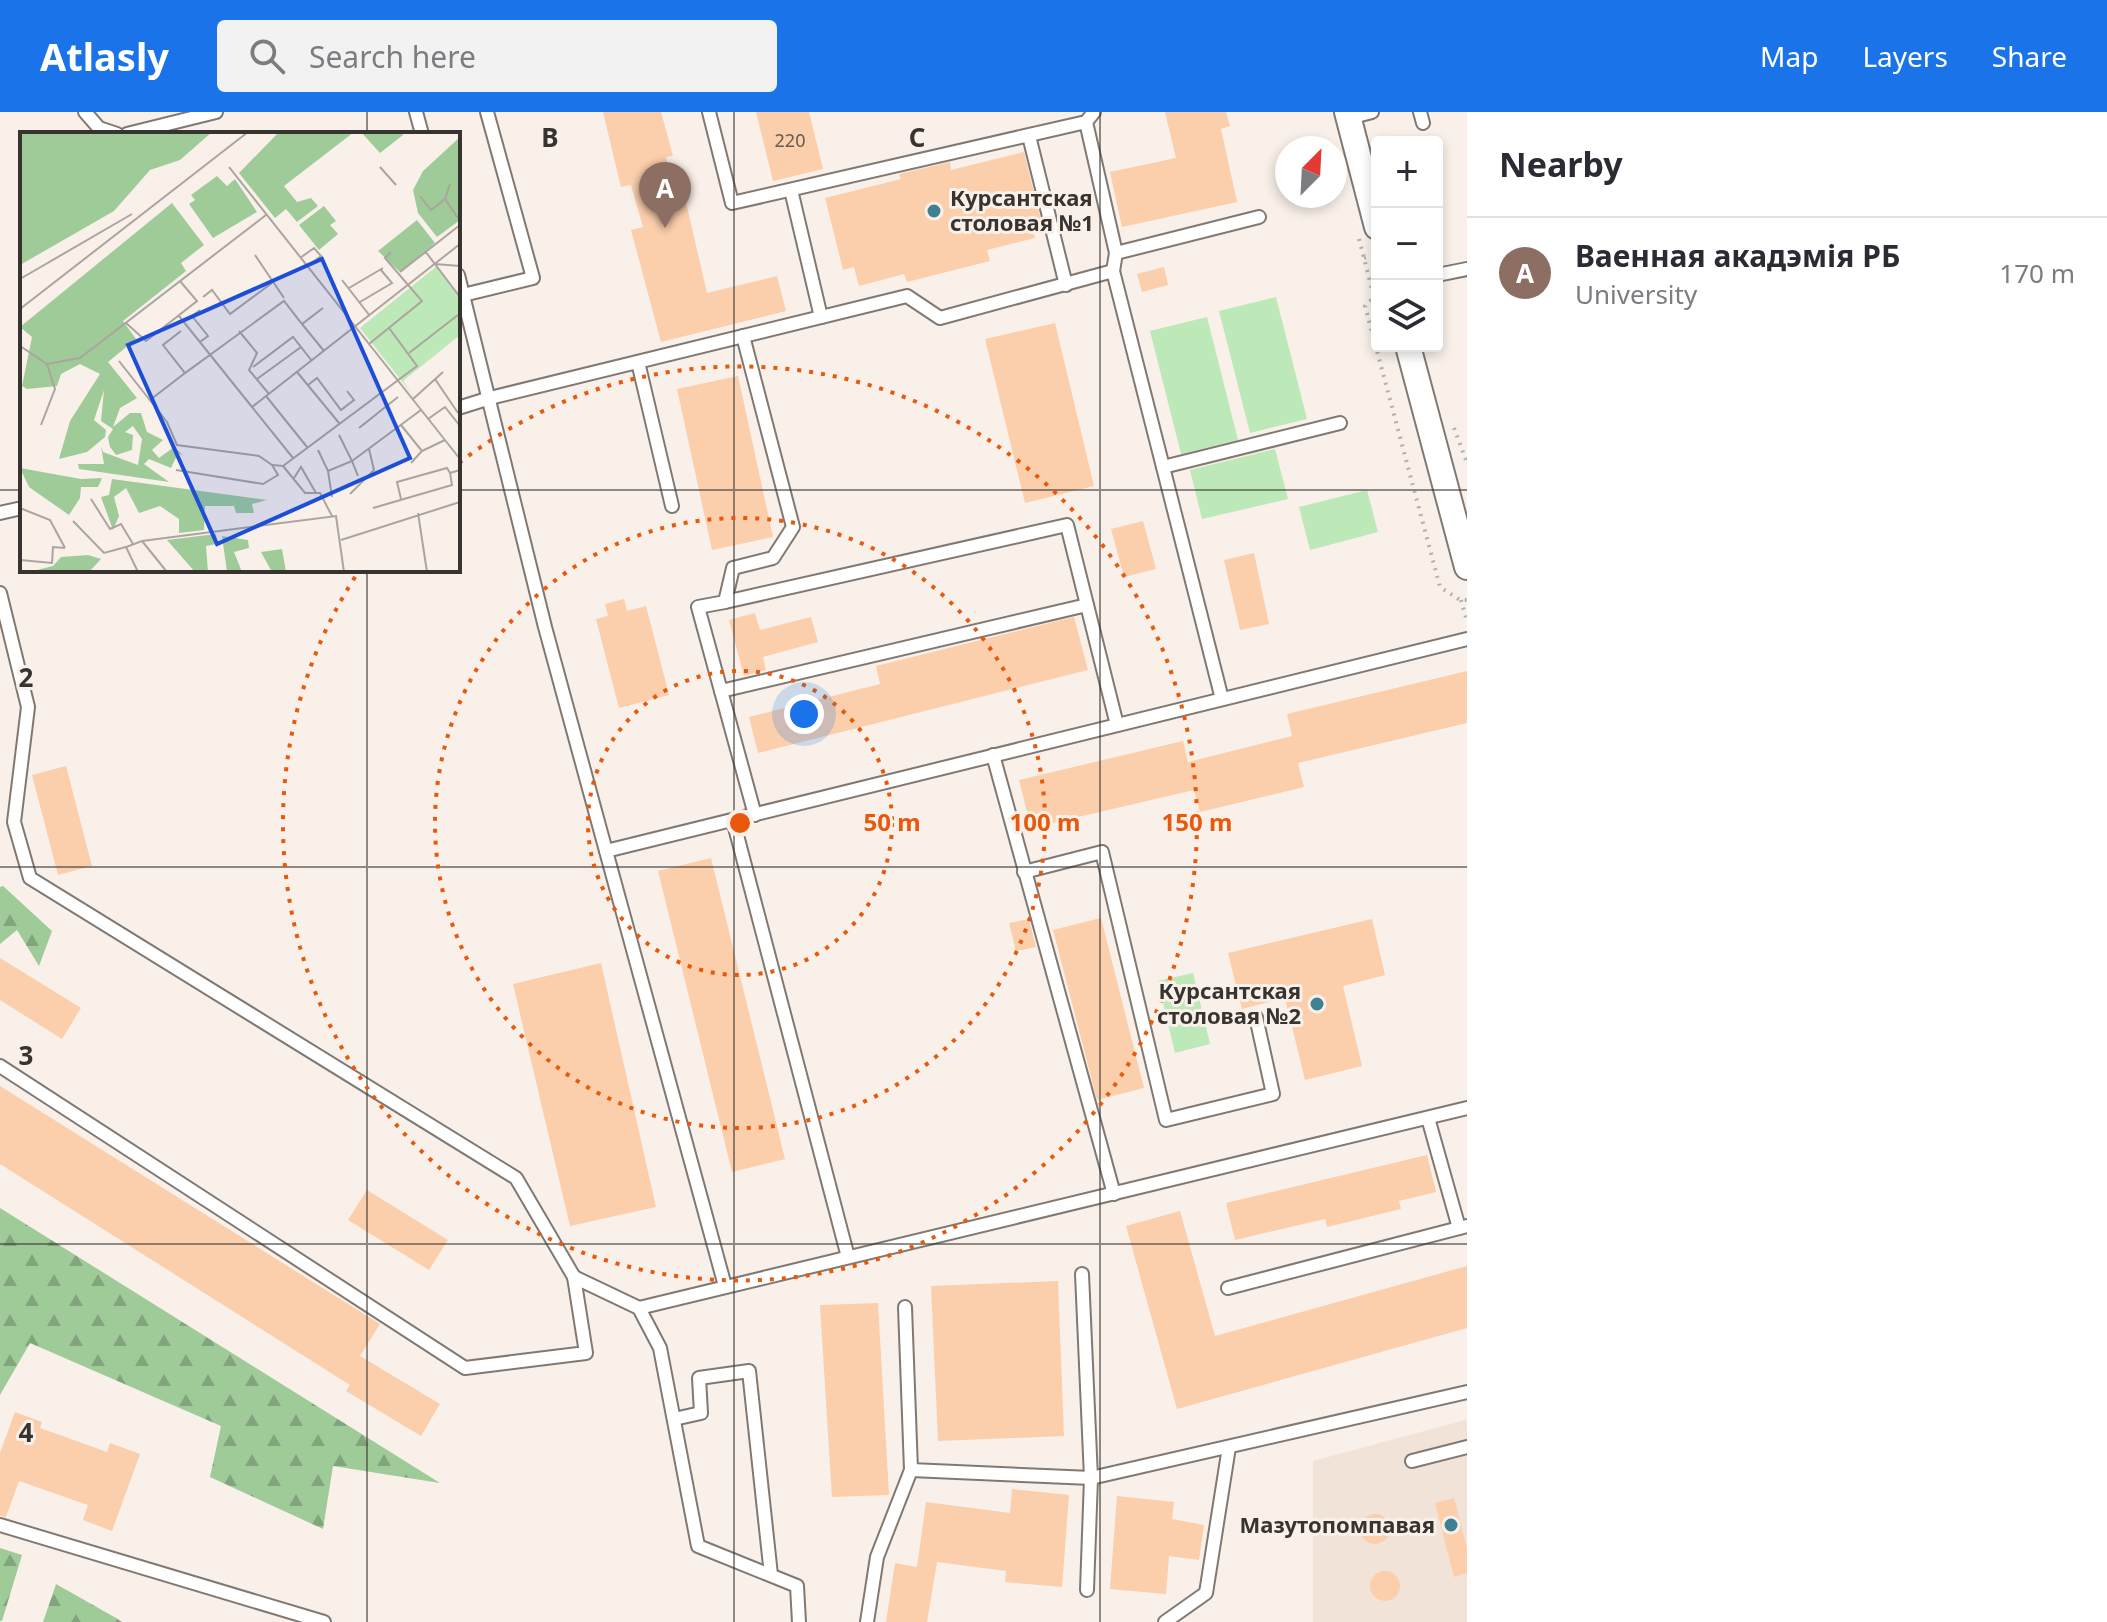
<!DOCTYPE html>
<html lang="en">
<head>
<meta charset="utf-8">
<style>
  body { margin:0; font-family:"Noto Sans",sans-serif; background:#f2f2f3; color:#2b2b33 }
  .controls { position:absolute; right:24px; top:24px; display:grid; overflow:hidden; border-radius:8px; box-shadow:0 4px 12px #0003 }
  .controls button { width:72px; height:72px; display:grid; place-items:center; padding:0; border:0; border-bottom:2px solid #e1e1e2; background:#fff; color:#2b2b33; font:40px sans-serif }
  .compass { position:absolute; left:1275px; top:24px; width:72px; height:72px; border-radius:50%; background:#fff; box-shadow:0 4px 12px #0003; rotate:24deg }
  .you { position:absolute; left:804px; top:602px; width:28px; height:28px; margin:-20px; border:6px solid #fff; border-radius:50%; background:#1a73e8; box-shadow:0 0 0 12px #1a73e833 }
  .badge { display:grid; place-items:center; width:52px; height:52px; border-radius:50%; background:#1a73e8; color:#fff; font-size:26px; font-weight:700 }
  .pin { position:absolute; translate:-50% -66px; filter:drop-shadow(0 2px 4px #0008) }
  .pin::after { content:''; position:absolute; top:42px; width:28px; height:24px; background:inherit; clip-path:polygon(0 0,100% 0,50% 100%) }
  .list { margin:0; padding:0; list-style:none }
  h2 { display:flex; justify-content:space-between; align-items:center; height:104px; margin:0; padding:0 32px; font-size:34px }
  h2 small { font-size:26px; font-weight:400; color:#7c7c81 }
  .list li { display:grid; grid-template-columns:52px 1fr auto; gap:24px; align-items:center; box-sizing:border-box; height:112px; padding:0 32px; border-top:2px solid #e1e1e2 }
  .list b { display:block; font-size:30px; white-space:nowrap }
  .list p { margin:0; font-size:26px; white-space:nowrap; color:#7c7c81 }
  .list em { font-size:26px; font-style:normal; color:#7c7c81 }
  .icon { flex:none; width:44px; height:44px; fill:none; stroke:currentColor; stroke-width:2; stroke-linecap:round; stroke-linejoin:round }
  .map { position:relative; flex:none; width:1467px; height:1510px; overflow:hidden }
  header { display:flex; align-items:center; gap:48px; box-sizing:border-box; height:112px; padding:0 40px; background:#1a73e8; color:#fff }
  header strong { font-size:38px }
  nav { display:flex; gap:44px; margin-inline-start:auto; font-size:28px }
  .search { width:560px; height:72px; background:#f2f2f3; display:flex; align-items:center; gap:20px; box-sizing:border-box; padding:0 28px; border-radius:8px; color:#7c7c81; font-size:30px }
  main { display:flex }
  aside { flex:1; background:#fff }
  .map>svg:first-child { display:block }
</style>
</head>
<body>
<header>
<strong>Atlasly</strong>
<div class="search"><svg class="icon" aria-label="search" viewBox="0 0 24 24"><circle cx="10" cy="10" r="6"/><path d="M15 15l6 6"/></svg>Search here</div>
<nav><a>Map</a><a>Layers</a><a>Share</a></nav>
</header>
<main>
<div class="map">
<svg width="1467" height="1510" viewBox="0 0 1467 1510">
  <defs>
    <pattern id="forest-firs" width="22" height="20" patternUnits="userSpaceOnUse" patternTransform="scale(2)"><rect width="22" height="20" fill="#9ecb98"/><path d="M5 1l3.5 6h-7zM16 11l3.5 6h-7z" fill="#82a57d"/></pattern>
  </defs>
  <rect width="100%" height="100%" fill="#f9f0e9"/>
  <!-- built -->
  <path fill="#f2e3d8" d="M1465,1308L1467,1310V1510H1313V1349Z"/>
  <!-- forest -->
  <g fill="url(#forest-firs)">
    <path d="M3,774L52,819L39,854L17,818L0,832V775Z"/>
    <path d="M0,1096L440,1371L333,1354L323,1417L210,1365L221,1314L30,1231L0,1283Z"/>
    <path d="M0,1436L22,1443L2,1509H0Z"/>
    <path d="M56,1472L116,1506L122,1510H43Z"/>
  </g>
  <!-- pitch -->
  <g fill="#bde8b7">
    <path d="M1276,185L1307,307L1250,321L1219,199Z"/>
    <path d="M1207,205L1238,328L1181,342L1150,219Z"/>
    <path d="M1275,337L1288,387L1202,407L1190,358Z"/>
    <path d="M1367,378L1378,420L1310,438L1299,395Z"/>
    <path d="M1193,861L1210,932L1175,941L1158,869Z"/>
  </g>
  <!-- building -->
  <g fill="#fbceac">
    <path d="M603,0H661L673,44L666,45L677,94L686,90L707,181L777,164L786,199L661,230L631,118L643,115L631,73L621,75Z"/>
    <path d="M756,0H809L823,57L773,69Z"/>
    <path d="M1165,0H1226L1230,14L1221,17L1237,90L1122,115L1110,60L1176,46Z"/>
    <path d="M1024,40L1042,112L1032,114L1035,126L987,138L990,149L907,170L904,162L859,174L854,155L843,158L825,86L901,67L899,62L950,50L951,58Z"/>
    <path d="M1164,155L1168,173L1142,180L1137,162Z"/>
    <path d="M1055,211L1094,374L1025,391L985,227Z"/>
    <path d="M738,264L773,425L712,438L677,277Z"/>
    <path d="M1143,409L1156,457L1124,465L1111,417Z"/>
    <path d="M1254,441L1269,512L1240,518L1224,448Z"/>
    <path d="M624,487L627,499L646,494L669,583L619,596L596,507L608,504L605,492Z"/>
    <path d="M755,501L760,518L811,505L818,530L763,545L766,558L744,564L729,508Z"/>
    <path d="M1074,505L1088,558L758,641L749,605L880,572L876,554Z"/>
    <path d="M1467,559V611L1298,651L1304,675L1200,700L1194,678L1031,716L1019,668L1183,629L1188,650L1292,624L1287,602Z"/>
    <path d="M66,654L92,754L58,763L32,663Z"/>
    <path d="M711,746L785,1047L732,1060L658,759Z"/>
    <path d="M1101,806L1144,976L1097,988L1053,818Z"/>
    <path d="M1029,807L1036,835L1016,839L1009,811Z"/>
    <path d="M1372,807L1385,863L1343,874L1362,954L1305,968L1285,886L1242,897L1228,841Z"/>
    <path d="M0,846L81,896L62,927L0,888Z"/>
    <path d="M601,851L656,1095L570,1114L513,872Z"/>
    <path d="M0,974L380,1212L360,1244L440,1292L421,1324L346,1279L350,1273L0,1052Z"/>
    <path d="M1427,1043L1436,1080L1399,1089L1401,1097L1327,1115L1325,1107L1235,1128L1226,1091Z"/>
    <path d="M367,1078L448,1128L429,1158L348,1108Z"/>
    <path d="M1180,1099L1215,1224L1467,1154V1216L1177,1297L1126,1114Z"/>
    <path d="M1058,1169L1064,1324L938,1329L931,1174Z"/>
    <path d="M878,1191L889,1383L832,1385L820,1193Z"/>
    <path d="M15,1300L42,1310L40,1316L107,1340L110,1331L140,1342L112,1419L83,1408L88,1393L19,1369L6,1405L0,1404V1341Z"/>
    <path d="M1012,1377L1069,1383L1062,1475L1005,1470L1006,1459L937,1450L927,1510H886L895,1451L917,1455L926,1390L1010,1401Z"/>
    <path d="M1117,1384L1174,1390L1172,1407L1204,1413L1199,1448L1169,1444L1166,1482L1110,1477Z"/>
    <path d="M1454,1386L1467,1436V1461L1454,1465L1435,1391Z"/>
    <circle cx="1375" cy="1417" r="15"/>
    <circle cx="1385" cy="1474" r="15"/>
  </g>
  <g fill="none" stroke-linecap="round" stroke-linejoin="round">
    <!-- lane casing -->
    <g stroke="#807973" stroke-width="16">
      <g id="lane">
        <path d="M85,0L99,16L117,22"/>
        <path d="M416,0L422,22"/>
        <path d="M709,0L732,91L1086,10"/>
        <path d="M1094,0L1086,10L1116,141"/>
        <path d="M1420,0L1423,11"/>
        <path d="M1349,6L1372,0"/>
        <path d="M127,22L216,0"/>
        <path d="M1029,24L1066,173"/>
        <path d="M791,78L821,205"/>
        <path d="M1113,159L1116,141L1259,105"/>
        <path d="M458,163L545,515L606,739"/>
        <path d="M1437,163L1467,157"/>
        <path d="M463,183L533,166L487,0"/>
        <path d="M743,224L793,415L773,446L733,456L725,490L698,495L755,703"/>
        <path d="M638,250L672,394"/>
        <path d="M458,296L490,286L907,184L940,206L1113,159L1163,355L1340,311"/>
        <path d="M1163,355L1222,587"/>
        <path d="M0,401L22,396"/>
        <path d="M0,481L28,595L14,710L30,766L516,1066L574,1165"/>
        <path d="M725,490L1067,413L1117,613"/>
        <path d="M721,579L1087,493"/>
        <path d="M993,643L1114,1082"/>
        <path d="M733,708L848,1145"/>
        <path d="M1024,760L1102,740L1166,1008L1273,982L1256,905"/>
        <path d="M0,954L465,1256L586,1241L574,1165L639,1196L660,1236L698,1434L797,1474L799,1510"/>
        <path d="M1428,1006L1459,1116"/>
        <path d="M725,1174L606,739L1467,527"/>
        <path d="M1228,1176L1467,1114"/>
        <path d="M905,1195L911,1358L1091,1366L1082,1162"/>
        <path d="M639,1196L1467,996"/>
        <path d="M674,1307L701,1301L699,1266L749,1259L771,1463"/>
        <path d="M1412,1349L1467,1335"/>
        <path d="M0,1413L324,1510"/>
        <path d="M1087,1478L1091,1366L1467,1280"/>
        <path d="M867,1510L877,1445L911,1358"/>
        <path d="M1165,1510L1206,1481L1229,1335"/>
      </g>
    </g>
    <!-- street casing -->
    <g stroke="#807973" stroke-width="28">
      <g id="street">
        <path d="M1347,0L1377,115"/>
        <path d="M1408,234L1467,455"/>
      </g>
    </g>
    <!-- path -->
    <g stroke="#b6afa9" stroke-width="4" stroke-dasharray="2 6" stroke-linecap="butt">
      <path d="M1359,127L1374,185L1365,194L1440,475L1460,488H1467"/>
      <path d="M1364,146L1377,141"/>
      <path d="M1454,316L1467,351"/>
      <path d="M1461,488L1467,509"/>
    </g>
    <!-- lane -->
    <use href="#lane" stroke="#fff" stroke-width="12"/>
    <!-- street -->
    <use href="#street" stroke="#fff" stroke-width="24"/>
  </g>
  <!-- grid -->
  <path fill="none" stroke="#363331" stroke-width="2" stroke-opacity="0.55" d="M367,0V22M734,0V1510M1100,0V1510M0,378H22M458,378H1467M367,458V1510M0,755H1467M0,1132H1467"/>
  <!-- distance rings -->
  <g fill="none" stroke="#e8590c" stroke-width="4" stroke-dasharray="4 8">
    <circle cx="740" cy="711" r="152"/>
    <circle cx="740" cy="711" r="305"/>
    <path d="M459 351A457 457 0 1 1 359 459"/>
  </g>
  <!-- markers -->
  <g fill="#3f8193" stroke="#f9f0e9" stroke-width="3">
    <circle cx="934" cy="99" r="8"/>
    <circle cx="1317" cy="892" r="8"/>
    <circle cx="1451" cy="1413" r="8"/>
  </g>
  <g text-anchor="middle" stroke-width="6" stroke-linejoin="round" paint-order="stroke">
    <!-- number labels -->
    <g font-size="18" fill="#675a50">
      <text x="790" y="35">220</text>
    </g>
    <!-- poi labels -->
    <g font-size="22" font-weight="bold" fill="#363331" stroke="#f9f0e9" text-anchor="end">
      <text x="950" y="94" text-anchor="start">Курсантская<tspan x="950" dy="25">столовая №1</tspan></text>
      <text x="1301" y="887">Курсантская<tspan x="1301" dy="25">столовая №2</tspan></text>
      <text x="1435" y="1421">Мазутопомпавая</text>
    </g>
  </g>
  <!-- overview -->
  <g transform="translate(20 20)">
    <rect width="440" height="440" fill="#f9f0e9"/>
    <path d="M417,134L440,165V203L383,249L395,266L340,196Z" fill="#bde8b7"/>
    <path d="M0,0H192L160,28L130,38L94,79L0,133ZM259,0H334L264,54L277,70L291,66L298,74L277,90L266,77L255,86L219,41ZM341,0H381L383,3L360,21ZM440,5V88L417,105L398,81L393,58L403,39ZM197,44L207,54L215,47L237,80L193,106L169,72L175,68L171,63ZM152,71L184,113L161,131L166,139L103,189L116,207L88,230L117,266L100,276L93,295L110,281H121L127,300L143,308L132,318L139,326L154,315L164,324L158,321L151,336L129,327L124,332L149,350L59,337L58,332H84L81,314L83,320L118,333L122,307L113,294L105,300L113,303L112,318L96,323L90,315L88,305L93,297L81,289L84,258L74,288L86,298L85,305L67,320L39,327L50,289L80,242L60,232L41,242L37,254L7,257L2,254L12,205L0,195ZM304,74L316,89L310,93L318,102L299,118L279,93ZM397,88L415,111L380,140L358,119ZM0,336L61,347L82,346L78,355H61L60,366L49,383L9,355ZM92,347L247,368L232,372L234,381H216L214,374H185L184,398L159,401V387L140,374L119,381L106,356L94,365L99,384L93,398L81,365L89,363ZM196,402L197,412L186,414L188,440H175L147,408ZM202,404L228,408L229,416L214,420L222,440H207ZM262,417L266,440H252L241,420ZM68,423L81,427L69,440H9L33,434L41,425Z" fill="#9ecb98"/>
    <path fill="none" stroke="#aba49f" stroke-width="2" d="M209,35L440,327M360,35L376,53M430,52L425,67L440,89M400,64L411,78L425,67M405,119L440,165M235,123L264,166M280,126L294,116L301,124L286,135M415,132L440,134M380,140L440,93M0,147L112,82M322,148L350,184M329,156L363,136M183,165L192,158L210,182L252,151M340,170L372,151L361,138M0,177L228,0M159,184L232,275M106,191L126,209L177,169L160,149M282,192L304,219M161,199L143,213L165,241L264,169L282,192L303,176M219,199L237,221L229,238L249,262M180,210L188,204L172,184L180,178M349,212L402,169L365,126L371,120M0,214L27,232L60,226L246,83M389,221L438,183M99,229L147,290L157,313L239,324L252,333M233,235L273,205L292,229M277,240L319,291M237,247L281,215M415,247L438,281M288,253L297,246L321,278L334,268L327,259M246,264L287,315M393,267L423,240M130,268L165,241M408,287L425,275L440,294M21,293L35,257L27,232M381,293L402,319L391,331M339,296L378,265M298,318L308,339L332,329L319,303M402,319L425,308M273,326L232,275L440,112M263,334L285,361H300L312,384M156,338L243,352L258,343L252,333L263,334L397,234L369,196M308,339L312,365M338,344L332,329L401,278M274,346L281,335L296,361M330,362L354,338L349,317M71,367L90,397L101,392L113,412M381,367L377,350L427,336L430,341M0,376L30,388L45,416M353,376L432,353L430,341L440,338M398,381L407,440M53,389L84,421L106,415M321,408L440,370M122,409L147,440M0,428L32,431L33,415L45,416M118,440L106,415L122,409L316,384L324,440"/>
    <path fill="#1d4ed8" fill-opacity="0.15" stroke="#1d4ed8" stroke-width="4" d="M302,127L390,326L197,412L108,213Z"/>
    <rect width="440" height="440" fill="none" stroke="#363331" stroke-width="4"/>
  </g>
  <g font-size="26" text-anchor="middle" font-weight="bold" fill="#363331" stroke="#f9f0e9" stroke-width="6" stroke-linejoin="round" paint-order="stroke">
    <text x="550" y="35">B</text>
    <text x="917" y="35">C</text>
    <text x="26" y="575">2</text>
    <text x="26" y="953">3</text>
    <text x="26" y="1330">4</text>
  </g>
  <circle cx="740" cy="711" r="12" fill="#e8590c" stroke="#f9f0e9" stroke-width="4"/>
  <g font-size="24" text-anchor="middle" font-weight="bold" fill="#e8590c" stroke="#f9f0e9" stroke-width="6" stroke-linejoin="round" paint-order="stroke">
    <text x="892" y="719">50 m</text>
    <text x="1045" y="719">100 m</text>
    <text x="1197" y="719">150 m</text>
  </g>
</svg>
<div class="controls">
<button>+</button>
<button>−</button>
<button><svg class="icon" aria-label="layers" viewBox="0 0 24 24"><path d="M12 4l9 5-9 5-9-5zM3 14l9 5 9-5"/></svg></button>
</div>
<svg class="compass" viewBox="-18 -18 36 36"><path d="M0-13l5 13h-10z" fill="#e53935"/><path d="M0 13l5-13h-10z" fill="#7c7c81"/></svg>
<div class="you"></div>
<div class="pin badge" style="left:665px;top:116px;background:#8d6e63">A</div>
</div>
<aside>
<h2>Nearby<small></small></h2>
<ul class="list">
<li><span class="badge" style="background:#8d6e63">A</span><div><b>Ваенная акадэмія РБ</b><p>University</p></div><em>170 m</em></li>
</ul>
</aside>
</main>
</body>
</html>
